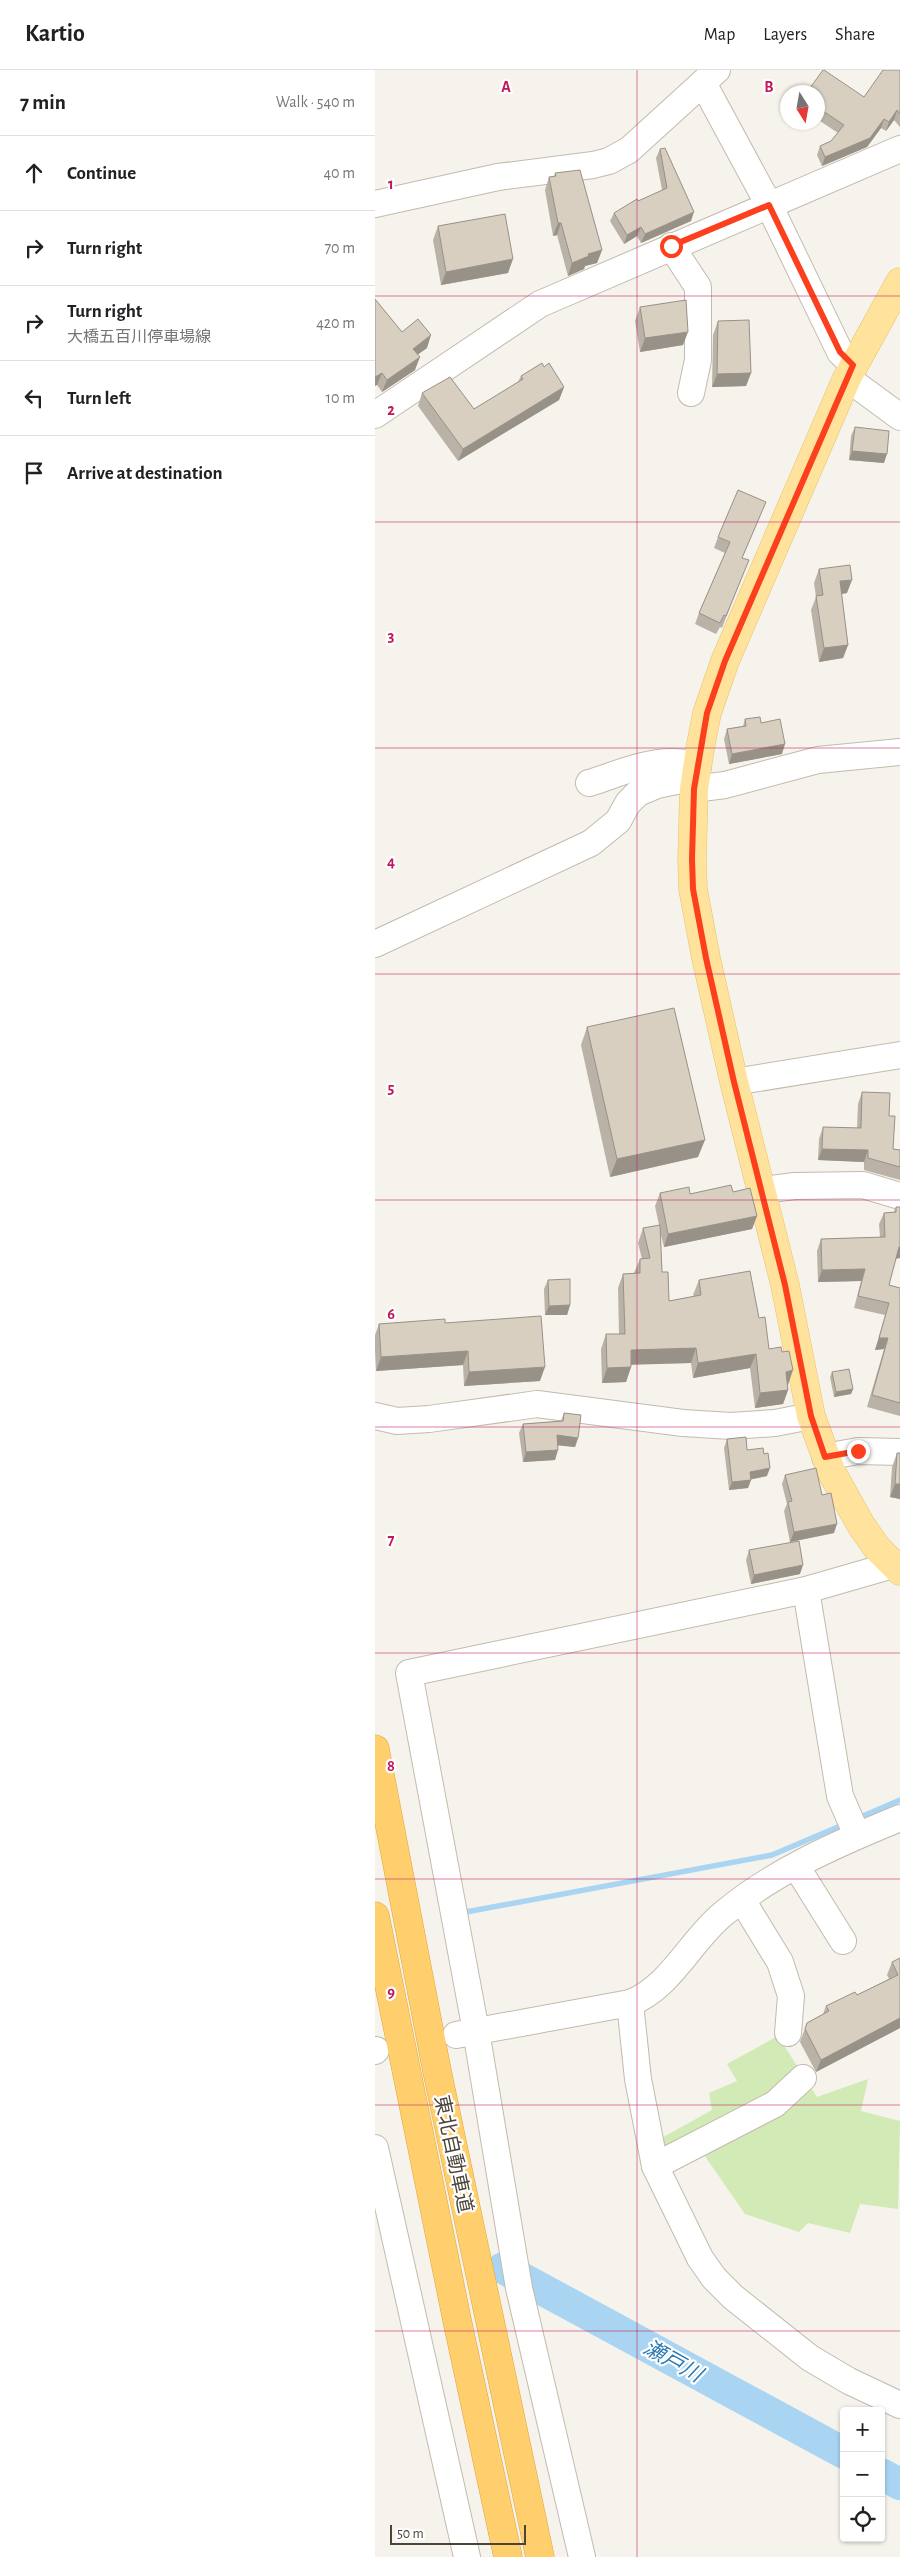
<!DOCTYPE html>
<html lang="en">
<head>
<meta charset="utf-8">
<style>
  body { margin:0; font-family:"Alegreya Sans","Noto Sans JP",sans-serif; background:#f6f6f6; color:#202124 }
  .controls { position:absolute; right:15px; bottom:15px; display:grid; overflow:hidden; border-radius:5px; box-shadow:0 1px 4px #0004 }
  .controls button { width:45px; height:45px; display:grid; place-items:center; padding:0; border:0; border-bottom:1px solid #e0e0e0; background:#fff; color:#202124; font:25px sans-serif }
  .compass { position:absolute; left:405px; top:15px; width:45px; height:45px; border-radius:50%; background:#fff; box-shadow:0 1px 4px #0004; rotate:169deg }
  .scale { position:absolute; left:15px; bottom:12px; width:136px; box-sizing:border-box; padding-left:5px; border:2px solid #4b4439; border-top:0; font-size:14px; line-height:18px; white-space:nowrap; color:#4b4439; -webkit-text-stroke:4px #fff; paint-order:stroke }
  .stop { position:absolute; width:15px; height:15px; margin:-11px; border:4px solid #fc3f1d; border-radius:50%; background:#fff }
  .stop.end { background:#fc3f1d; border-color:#fff; box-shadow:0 1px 5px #0008 }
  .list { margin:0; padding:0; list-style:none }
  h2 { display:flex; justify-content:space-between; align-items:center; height:65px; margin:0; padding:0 20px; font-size:21px }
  h2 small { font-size:16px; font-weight:400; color:#757577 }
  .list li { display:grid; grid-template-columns:32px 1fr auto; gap:15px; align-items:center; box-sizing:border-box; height:75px; padding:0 20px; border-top:1px solid #e0e0e0 }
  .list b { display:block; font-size:19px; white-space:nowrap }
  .list p { margin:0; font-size:16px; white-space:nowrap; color:#757577 }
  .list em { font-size:16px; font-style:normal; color:#757577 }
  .icon { flex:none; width:28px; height:28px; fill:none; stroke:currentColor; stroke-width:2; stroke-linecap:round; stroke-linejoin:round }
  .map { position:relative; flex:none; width:525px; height:2487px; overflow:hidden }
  header { display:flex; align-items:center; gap:30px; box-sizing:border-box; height:70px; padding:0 25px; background:#fff; border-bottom:1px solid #e0e0e0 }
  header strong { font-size:24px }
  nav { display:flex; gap:28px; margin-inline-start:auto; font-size:18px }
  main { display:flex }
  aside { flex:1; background:#fff }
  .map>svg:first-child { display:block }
</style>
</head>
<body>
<header>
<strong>Kartio</strong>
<nav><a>Map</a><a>Layers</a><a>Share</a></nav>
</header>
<main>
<aside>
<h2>7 min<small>Walk · 540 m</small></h2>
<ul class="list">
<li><svg class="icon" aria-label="ahead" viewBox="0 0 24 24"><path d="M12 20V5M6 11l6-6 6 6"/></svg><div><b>Continue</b></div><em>40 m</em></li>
<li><svg class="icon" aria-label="right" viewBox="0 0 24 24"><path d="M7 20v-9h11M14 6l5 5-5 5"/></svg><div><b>Turn right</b></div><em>70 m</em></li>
<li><svg class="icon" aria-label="right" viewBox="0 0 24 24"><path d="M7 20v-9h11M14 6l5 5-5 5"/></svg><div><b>Turn right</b><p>大橋五百川停車場線</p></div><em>420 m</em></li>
<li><svg class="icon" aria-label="left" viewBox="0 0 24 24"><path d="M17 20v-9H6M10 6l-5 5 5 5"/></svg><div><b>Turn left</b></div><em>10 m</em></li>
<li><svg class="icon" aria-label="arrive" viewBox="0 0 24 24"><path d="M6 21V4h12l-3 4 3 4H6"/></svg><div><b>Arrive at destination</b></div></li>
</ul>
</aside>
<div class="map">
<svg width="525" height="2487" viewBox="0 0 525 2487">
  <rect width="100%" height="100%" fill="#f6f3ec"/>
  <!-- green -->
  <path fill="#d2eab5" d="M403,1966L442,2027L493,2009L486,2041L525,2051L523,2139L485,2134L475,2163L433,2153L424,2162L370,2144L327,2082L298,2095L285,2069L337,2040L334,2023L362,2011L352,1994Z"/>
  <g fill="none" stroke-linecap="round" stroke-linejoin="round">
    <!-- stream -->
    <g stroke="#a9d4f2" stroke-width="5.5">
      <path d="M481,1749L525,1730"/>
      <path d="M91,1842L397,1785L470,1754"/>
    </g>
    <!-- river -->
    <g stroke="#a9d4f2" stroke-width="32">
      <path d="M128,2198L469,2383"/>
      <path d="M506,2404L525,2414"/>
    </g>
    <!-- minor casing -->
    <g stroke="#c2bbae" stroke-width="28">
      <g id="minor">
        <path d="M328,13L394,135L465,282L478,295"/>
        <path d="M0,134L123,107L218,95L234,91L254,80L342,0"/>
        <path d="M296,176L323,217V290L316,323"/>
        <path d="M472,308L525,347"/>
        <path d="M0,345L165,234L525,79"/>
        <path d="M214,713C240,705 271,691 299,692C307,692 315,694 323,696"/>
        <path d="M319,719L350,715L443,690L525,682"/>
        <path d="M0,874L216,773L243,751L253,733L263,723L282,715L321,707"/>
        <path d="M359,1012L525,985"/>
        <path d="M387,1120L420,1116L488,1115L525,1126"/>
        <path d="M0,1346L22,1351L54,1349L162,1334L308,1353L356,1356L400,1353L436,1346"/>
        <path d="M450,1387L483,1381L525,1382"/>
        <path d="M431,1520L465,1726L482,1765"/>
        <path d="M421,1796L468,1871"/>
        <path d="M367,1830L405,1892L416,1926L413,1963"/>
        <path d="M255,1933L263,2009L280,2096L325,2188L339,2208L358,2227L435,2288L474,2311L525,2335"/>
        <path d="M81,1965L255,1933C296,1917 315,1871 348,1844C399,1801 464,1773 525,1748"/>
        <path d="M0,1981L1,1980"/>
        <path d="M0,2078L92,2487"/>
        <path d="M280,2096L400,2034L428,2008"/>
        <path d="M207,2487L144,2218L101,1961L34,1603L431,1520L518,1495"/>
      </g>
    </g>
    <!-- major casing -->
    <g stroke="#e6c16a" stroke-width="29">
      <path id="major" d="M525,212L472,308L350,591L332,643L325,679L319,719L317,789L318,819L331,888L359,1012L410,1215L436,1346L457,1403L486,1455L502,1478L525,1501"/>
    </g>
    <!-- highway casing -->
    <g stroke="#e0a43c" stroke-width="29">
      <g id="highway">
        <path d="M0,1679L62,2001L165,2487"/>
        <path d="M0,1846L82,2250L133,2487"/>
      </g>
    </g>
    <!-- minor -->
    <use href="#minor" stroke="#fff" stroke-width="26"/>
    <!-- major -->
    <use href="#major" stroke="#ffe39c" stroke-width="28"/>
    <!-- highway -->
    <use href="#highway" stroke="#ffcf6e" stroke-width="28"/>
  </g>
  <!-- wall -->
  <g fill="#bab2a6">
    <path d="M525,0V57L519,50L511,61L506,58L492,77L447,96L442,85L445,76L456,71L463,63L442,49V22L489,27Z"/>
    <path d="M285,79L316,151L266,173L262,166L249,174L235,151L239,143L287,120L281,88Z"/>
    <path d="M180,103L227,180L222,193L210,196L209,199L193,206L182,165L178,166L170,120L174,107H179Z"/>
    <path d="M63,156L133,203L66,215L58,170Z"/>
    <path d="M0,229L27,262L52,278L42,284L40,300L7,322L2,315Z"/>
    <path d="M265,237L308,275L265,282L260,251Z"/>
    <path d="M343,251L376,303L371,316L337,317L338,265Z"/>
    <path d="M169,297L189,317L184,330L83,391L43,336L47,323L99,339L143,312L146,306Z"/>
    <path d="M480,357L509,393L474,390L476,366Z"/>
    <path d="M386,443L367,488L369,502L347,558L345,557L341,564L320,554L324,543L350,483L339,478L343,467Z"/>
    <path d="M444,499L472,523L466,524L473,575L468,588L444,592L436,540L441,527L439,513Z"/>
    <path d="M370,649L386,653L407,684L354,694L349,669L352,659L368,656Z"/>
    <path d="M212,957L323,1087L235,1107L206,975Z"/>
    <path d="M487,1022L514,1046L518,1079L525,1080V1110L489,1100V1092L443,1090L444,1069L448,1057L482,1058L483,1034Z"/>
    <path d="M358,1122L382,1146L377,1159L289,1177L285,1161L287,1202L294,1231L319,1226L318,1225L324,1210L384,1248L394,1279L413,1315V1320L408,1334L380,1338L375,1298L318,1308L316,1293L256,1294V1297L251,1312L227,1313L226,1279L231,1264H244L243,1218L248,1204L259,1203L265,1189H267L263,1173L268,1158L284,1155L280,1136L285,1123L315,1124Z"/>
    <path d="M521,1137H525V1188H521L514,1215L525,1218V1346L492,1337L509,1279L500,1280L510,1245L479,1238L486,1211L443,1212L442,1181L446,1169L505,1167L504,1154L509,1143L519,1142Z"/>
    <path d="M173,1210L195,1235L192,1245H170L169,1219Z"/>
    <path d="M70,1253L165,1311L89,1316L88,1295L1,1301L0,1281V1265L4,1254Z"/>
    <path d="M457,1302L478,1319L476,1324L459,1327L455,1307Z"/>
    <path d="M189,1343L203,1368L200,1377L183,1375L180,1390L148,1392L144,1363L148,1354L186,1351Z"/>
    <path d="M352,1369L372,1380L392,1406L376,1409L373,1418L354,1420L349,1378Z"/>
    <path d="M522,1383L525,1429L515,1427L517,1397Z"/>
    <path d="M410,1405L447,1425L459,1463L415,1472L409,1441L412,1434L407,1414Z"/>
    <path d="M374,1480L425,1504L376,1514L371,1490Z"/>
    <path d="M525,1888V1958L441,2002L425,1972L432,1953L448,1944L451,1936L482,1925L514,1909L512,1905L517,1892Z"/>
  </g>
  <!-- shaded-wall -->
  <g fill="#979187">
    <path d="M522,40L519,50L511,61L514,52Z"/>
    <path d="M509,49L506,58L492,77L447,96L450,87Z"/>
    <path d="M319,142L316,151L266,173L270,164Z"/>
    <path d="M183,153H186L182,165L178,166Z"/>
    <path d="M266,157L262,166L249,174L252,165Z"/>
    <path d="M227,180L222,193L210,196L209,199L193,206L197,193L213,184Z"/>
    <path d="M138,189L133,203L66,215L71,202Z"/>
    <path d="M313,262L308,275L265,282L270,268Z"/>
    <path d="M56,265L52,278L34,291L38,279Z"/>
    <path d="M45,287L40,300L7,322L12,310Z"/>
    <path d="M7,303L2,315L0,316V307Z"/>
    <path d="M376,303L371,316L337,317L342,304Z"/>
    <path d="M189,317L184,330L83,391L88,379Z"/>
    <path d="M477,381L512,384L509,393L474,390Z"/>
    <path d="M477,510L472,523L460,525L465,511Z"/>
    <path d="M473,575L468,588L444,592L449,578Z"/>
    <path d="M410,674L407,684L354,694L357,684Z"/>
    <path d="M330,1070L323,1087L235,1107L242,1089Z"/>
    <path d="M447,1079L493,1080L489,1092L443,1090Z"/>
    <path d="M382,1146L377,1159L289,1177L293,1164Z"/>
    <path d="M524,1177H525V1188L520,1189Z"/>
    <path d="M490,1199L486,1211L443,1212L447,1200Z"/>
    <path d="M195,1235L192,1245H170L174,1236Z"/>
    <path d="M504,1268H513L509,1279L500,1280Z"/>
    <path d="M321,1278L316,1293L250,1295L256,1280Z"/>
    <path d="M93,1281L88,1295L1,1301L6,1287Z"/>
    <path d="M381,1284L375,1298L318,1308L323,1293Z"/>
    <path d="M170,1297L165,1311L89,1316L94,1302Z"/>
    <path d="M256,1297L251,1312L227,1313L232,1298Z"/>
    <path d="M418,1300L413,1315L405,1317L411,1302Z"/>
    <path d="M478,1319L476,1324L459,1327L461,1322Z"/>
    <path d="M413,1320L408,1334L380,1338L385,1323Z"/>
    <path d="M182,1365L203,1368L200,1377L179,1375Z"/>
    <path d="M183,1380L180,1390L148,1392L151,1382Z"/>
    <path d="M395,1398L392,1406L373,1410H376L373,1418L354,1420L357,1412L375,1402Z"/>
    <path d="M520,1414H525V1429L515,1427Z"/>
    <path d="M462,1454L459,1463L415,1472L419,1462Z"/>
    <path d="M428,1495L425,1504L376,1514L379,1505Z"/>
    <path d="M525,1948V1958L441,2002L446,1990Z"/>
  </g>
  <!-- building -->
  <g fill="#d8cfc1" stroke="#979187">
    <path d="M448,0H449L489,27L508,0H525V44L522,40L514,52L509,49L495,68L450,87L445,76L456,71L469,55L442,37V22H432Z"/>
    <path d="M290,78L319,142L270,164L266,157L252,165L239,143L262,129L263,131L292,118L285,79Z"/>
    <path d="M205,100L227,180L213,184L214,186L197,193L186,153H183L174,107L181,106L180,103Z"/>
    <path d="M130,144L138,189L71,202L63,156Z"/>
    <path d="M0,229L27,262L43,249L56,265L38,279L45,287L12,310L7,303L0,307Z"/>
    <path d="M311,230L313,262L270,268L265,237Z"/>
    <path d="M374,250L376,303L342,304L343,251Z"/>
    <path d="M167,293L169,297L174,293L189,317L88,379L47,323L75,307L99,339L148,309L146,306Z"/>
    <path d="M480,357L514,361L512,384L477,381Z"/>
    <path d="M363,420L391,432L367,488L374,490L351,546L349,545L345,553L324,543L355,472L343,467Z"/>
    <path d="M475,495L477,510L465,511L473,575L449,578L441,526L448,525L444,499Z"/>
    <path d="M385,647L386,653L405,649L410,674L357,684L352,659L371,656L370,649Z"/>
    <path d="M299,938L330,1070L242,1089L212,957Z"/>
    <path d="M487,1022L515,1023L514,1046H520L518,1079L525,1080V1097L493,1088V1080L447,1079L448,1057L486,1058Z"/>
    <path d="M356,1115L358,1122L375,1118L382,1146L293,1164L285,1123L314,1117L315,1124Z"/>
    <path d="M521,1137H525V1177H524L514,1215L525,1218V1333L497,1325L513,1268H504L514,1233L483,1226L490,1199L447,1200L446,1169L510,1167L509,1143L521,1142Z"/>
    <path d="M285,1155L287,1202H293L294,1231L326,1225L324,1210L375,1201L384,1248L390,1247L394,1279L406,1277L407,1282L414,1281L418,1300L411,1302L413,1320L385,1323L381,1284L323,1293L321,1278L256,1280V1297L232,1298L231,1264H250L248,1204L265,1203V1189L275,1188L268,1158Z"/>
    <path d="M195,1209V1235L174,1236L173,1210Z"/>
    <path d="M166,1246L170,1297L94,1302L93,1281L6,1287L4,1254L70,1249V1253Z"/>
    <path d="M474,1299L478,1319L461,1322L457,1302Z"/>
    <path d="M189,1343L206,1345L203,1368L182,1365L183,1380L151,1382L148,1354L188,1351Z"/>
    <path d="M371,1367L372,1380L388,1378L389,1384L393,1383L395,1398L375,1402L376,1410L357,1412L352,1369Z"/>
    <path d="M522,1383H525V1414H520Z"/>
    <path d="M441,1398L447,1425L456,1423L462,1454L419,1462L413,1432L417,1431L410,1405Z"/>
    <path d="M424,1471L428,1495L379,1505L374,1480Z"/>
    <path d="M525,1888V1948L446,1990L430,1959L432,1953L454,1941L451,1936L480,1922L482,1925L523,1905L517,1892Z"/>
  </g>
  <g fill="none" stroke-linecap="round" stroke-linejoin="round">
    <!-- route -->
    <path stroke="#fc3f1d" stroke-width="6" d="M296,176L394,135L465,282L478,295L350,591L332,643L319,719L317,789L318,819L331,888L359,1012L410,1215L436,1346L450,1387L483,1381"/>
  </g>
  <!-- grid -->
  <path fill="none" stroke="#c2185b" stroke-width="1" stroke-opacity="0.55" d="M262,0V2487M0,226H525M0,452H525M0,678H525M0,904H525M0,1130H525M0,1357H525M0,1583H525M0,1809H525M0,2035H525M0,2261H525"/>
  <g text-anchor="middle" stroke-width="4.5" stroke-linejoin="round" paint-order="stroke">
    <!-- street labels -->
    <g font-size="20" fill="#4b4439" stroke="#fff">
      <text transform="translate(79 2084) rotate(78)" y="7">東北自動車道</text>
    </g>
    <!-- water labels -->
    <g font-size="21" font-style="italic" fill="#2e7ab2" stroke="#fff">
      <text transform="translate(298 2291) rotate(29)" y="7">瀬戸川</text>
    </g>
  </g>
  <g font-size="16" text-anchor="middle" font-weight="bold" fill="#c2185b" stroke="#fff" stroke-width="4.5" stroke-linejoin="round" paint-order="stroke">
    <text x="131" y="22">A</text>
    <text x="394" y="22">B</text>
    <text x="16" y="119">1</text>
    <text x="16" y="345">2</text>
    <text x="16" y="571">3</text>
    <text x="16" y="797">4</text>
    <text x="16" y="1023">5</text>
    <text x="16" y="1249">6</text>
    <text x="16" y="1475">7</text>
    <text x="16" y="1701">8</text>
    <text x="16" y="1927">9</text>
  </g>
</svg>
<div class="controls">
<button>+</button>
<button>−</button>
<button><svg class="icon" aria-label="locate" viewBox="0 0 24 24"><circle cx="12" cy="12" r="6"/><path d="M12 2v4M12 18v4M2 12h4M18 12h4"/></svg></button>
</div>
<svg class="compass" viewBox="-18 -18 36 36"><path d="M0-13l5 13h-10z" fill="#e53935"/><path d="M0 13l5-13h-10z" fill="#757577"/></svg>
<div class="scale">50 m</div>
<div class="stop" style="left:296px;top:176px"></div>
<div class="stop end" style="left:483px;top:1381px"></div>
</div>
</main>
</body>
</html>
